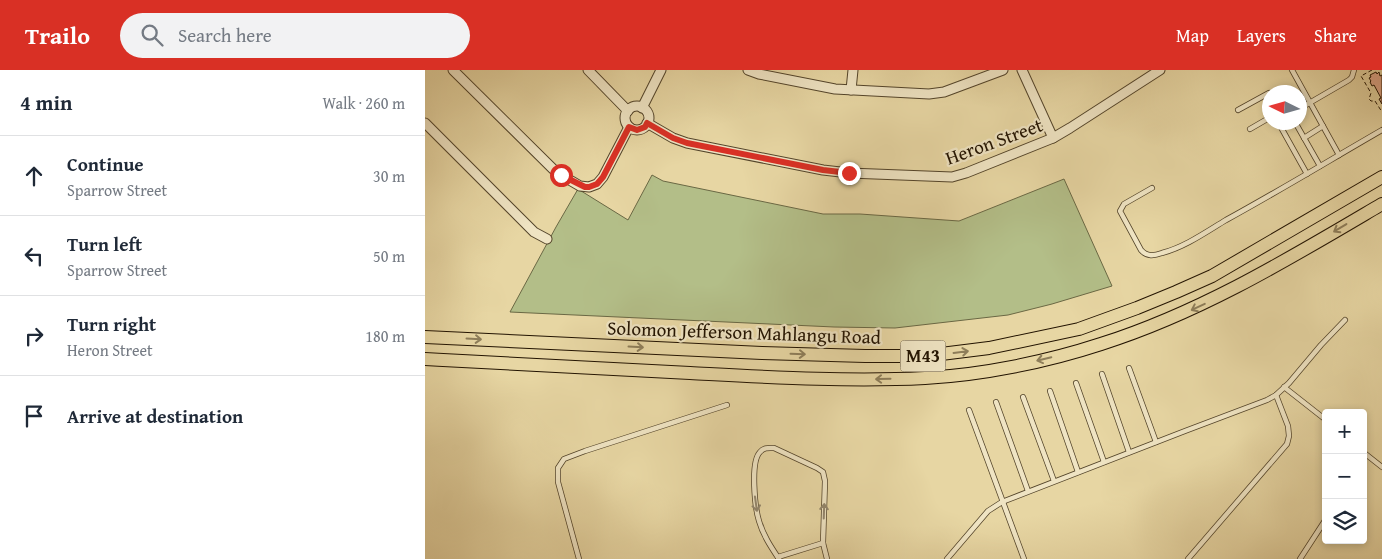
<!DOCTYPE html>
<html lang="en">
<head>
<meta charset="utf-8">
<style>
  body { margin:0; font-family:"Gentium Book Plus",serif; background:#f2f2f3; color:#1f2937 }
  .controls { position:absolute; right:15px; bottom:15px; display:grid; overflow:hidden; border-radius:5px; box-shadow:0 2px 8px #0003 }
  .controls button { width:45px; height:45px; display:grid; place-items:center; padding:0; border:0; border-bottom:1px solid #e0e1e3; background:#fff; color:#1f2937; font:25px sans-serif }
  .compass { position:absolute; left:837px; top:15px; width:45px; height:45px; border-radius:50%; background:#fff; box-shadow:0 2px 8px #0003; rotate:275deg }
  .stop { position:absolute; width:15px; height:15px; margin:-11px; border:4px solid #d93025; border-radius:50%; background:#fff }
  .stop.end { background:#d93025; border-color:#fff; box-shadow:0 1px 5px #0008 }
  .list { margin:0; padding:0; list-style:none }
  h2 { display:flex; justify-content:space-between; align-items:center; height:65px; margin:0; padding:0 20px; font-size:21px }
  h2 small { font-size:16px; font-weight:400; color:#747a83 }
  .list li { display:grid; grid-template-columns:32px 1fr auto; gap:15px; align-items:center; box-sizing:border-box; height:80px; padding:0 20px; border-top:1px solid #e0e1e3 }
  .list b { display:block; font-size:19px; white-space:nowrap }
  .list p { margin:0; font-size:16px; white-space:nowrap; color:#747a83 }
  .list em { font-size:16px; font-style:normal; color:#747a83 }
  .icon { flex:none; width:28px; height:28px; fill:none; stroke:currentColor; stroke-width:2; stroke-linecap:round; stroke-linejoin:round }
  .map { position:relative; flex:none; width:957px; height:489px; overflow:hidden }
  header { display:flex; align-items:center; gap:30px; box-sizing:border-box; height:70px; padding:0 25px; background:#d93025; color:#fff }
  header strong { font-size:24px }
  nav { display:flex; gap:28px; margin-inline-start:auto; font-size:18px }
  .search { width:350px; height:45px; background:#f2f2f3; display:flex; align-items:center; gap:12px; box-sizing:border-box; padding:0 18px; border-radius:28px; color:#747a83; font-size:19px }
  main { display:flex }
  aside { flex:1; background:#fff }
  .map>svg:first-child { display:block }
</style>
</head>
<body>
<header>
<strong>Trailo</strong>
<div class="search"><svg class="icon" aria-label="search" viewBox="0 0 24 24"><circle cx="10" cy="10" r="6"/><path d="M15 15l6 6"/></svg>Search here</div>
<nav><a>Map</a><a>Layers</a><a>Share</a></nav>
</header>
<main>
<aside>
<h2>4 min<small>Walk · 260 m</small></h2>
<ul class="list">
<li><svg class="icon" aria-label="ahead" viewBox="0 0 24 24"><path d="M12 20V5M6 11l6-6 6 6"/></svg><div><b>Continue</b><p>Sparrow Street</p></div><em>30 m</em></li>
<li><svg class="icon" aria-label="left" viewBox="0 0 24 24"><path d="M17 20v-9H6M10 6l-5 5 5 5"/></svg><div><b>Turn left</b><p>Sparrow Street</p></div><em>50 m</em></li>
<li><svg class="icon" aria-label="right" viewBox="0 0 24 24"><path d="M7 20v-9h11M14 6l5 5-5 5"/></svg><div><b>Turn right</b><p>Heron Street</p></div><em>180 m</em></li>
<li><svg class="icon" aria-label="arrive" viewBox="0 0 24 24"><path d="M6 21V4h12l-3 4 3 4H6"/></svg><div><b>Arrive at destination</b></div></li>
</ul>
</aside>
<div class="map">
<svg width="957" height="489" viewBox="0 0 957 489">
  <rect width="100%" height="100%" fill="#e7d6a3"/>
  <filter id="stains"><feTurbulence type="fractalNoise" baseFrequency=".004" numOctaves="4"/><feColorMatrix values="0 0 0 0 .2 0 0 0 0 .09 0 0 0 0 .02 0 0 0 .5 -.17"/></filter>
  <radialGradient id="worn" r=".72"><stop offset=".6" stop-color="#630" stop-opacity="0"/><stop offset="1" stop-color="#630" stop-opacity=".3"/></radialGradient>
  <!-- green -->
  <path fill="#b3be88" stroke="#6a6844" d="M227,105L238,111L398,144H435L534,151L639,109L687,216L627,234L583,245L470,258L409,257L85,242L131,157L153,119L203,150Z"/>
  <!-- building -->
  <path fill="#e2a98d" stroke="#221301" d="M951,2L952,4L954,2L955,6L957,5V34L954,29L956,28L949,15L947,16L945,12L946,11L944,8L946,7L945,5Z"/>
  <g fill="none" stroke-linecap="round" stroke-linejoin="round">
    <!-- lane casing -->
    <g stroke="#53442a" stroke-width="6">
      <g id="lane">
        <path d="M867,0L914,85"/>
        <path d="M874,39L924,10L927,7L929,0"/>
        <path d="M813,40L844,23"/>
        <path d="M853,52L882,104"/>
        <path d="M870,52L895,96"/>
        <path d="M825,59L844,48"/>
        <path d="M879,68L898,56"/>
        <path d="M727,118L699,134L695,141L716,180C722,187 729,186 737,183C760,177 781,162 801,150C854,121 905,90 957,60"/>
        <path d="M704,298L731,372"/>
        <path d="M677,304L704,382"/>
        <path d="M651,313L679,392"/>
        <path d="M859,317L901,350"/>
        <path d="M625,321L653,402"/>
        <path d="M598,327L629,411"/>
        <path d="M571,332L603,421"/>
        <path d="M544,340L599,489"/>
        <path d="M938,382L957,397"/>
        <path d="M353,487L398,473"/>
        <path d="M154,489L133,412V398L139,389L160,381L302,335"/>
        <path d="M354,489C346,477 338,465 334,451C330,438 325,392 335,382C339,377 344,378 349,378L392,398L398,402L400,411L398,473L402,489"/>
        <path d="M522,489L563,441L577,432L760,361L842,330L851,325L864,313L896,275L920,250"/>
        <path d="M763,489L862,374L864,366L863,356L851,325"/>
        <path d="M875,489L901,449"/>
      </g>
    </g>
    <!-- street casing -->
    <g stroke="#53442a" stroke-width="11">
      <g id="street">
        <path d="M28,0L128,99L136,105L155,116L164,117L172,114L178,107L204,57"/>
        <path d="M163,0L203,41"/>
        <path d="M323,0L334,4L410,19L504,24L519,22L578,0"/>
        <path d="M597,0L628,68"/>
        <path d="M426,20L428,0"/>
        <circle cx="212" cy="48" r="12"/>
        <path d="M217,38L236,0"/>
        <path d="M0,53L109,162L122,169"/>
        <path d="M222,53L248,68L262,73L398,100L424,103L527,107L541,103L628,68L645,58L735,0"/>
      </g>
    </g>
    <!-- primary casing -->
    <g stroke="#221301" stroke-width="14">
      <g id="primary">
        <path d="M0,267L337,283L440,286H500L564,278L654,259L712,238L751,222L787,206L957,107"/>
        <path d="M0,289C88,294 176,298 265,303C342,307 423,312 500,308C557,305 621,292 676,274C777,242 867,187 957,134"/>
      </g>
    </g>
    <!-- path -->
    <path stroke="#221301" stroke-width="1" stroke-dasharray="4 2.5" stroke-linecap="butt" d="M947,0L936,6L946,23L944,29L946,31H950L957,42"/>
    <!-- lane -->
    <use href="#lane" stroke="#efe4c3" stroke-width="4.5"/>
    <!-- street -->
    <use href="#street" stroke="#efe4c3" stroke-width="9"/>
    <!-- primary -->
    <use href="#primary" stroke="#e7d6a3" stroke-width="12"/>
  </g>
  <!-- one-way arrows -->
  <defs><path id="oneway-shaft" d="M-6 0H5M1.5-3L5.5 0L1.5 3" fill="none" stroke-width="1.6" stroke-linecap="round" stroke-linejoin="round" transform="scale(1.25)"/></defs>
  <g stroke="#8e7e5a">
    <use href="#oneway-shaft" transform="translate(915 158) rotate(149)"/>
    <use href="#oneway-shaft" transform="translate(773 237) rotate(155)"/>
    <use href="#oneway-shaft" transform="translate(49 269) rotate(3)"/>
    <use href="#oneway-shaft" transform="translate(211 277) rotate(3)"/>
    <use href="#oneway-shaft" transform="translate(536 282) rotate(-7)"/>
    <use href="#oneway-shaft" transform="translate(373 284) rotate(2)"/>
    <use href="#oneway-shaft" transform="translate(619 289) rotate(167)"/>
    <use href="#oneway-shaft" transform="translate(458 309) rotate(179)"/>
  </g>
  <g stroke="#93866c">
    <use href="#oneway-shaft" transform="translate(331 434) rotate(82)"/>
    <use href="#oneway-shaft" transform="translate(399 441) rotate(-88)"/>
  </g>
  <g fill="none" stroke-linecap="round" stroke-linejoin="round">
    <!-- route -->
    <path stroke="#d93025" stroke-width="6" d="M136,105L160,117H164L172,114L178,107L204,57L212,60L220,57L222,53L248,68L262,73L398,100L424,103"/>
  </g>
  <g text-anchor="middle" stroke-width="4.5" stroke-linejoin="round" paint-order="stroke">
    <!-- shield labels -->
    <rect fill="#efe4c3" stroke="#60523b" stroke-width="1" x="475.5" y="270.5" width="45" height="31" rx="4"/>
    <g font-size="18" font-weight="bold" fill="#221301">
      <text x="498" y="292">M43</text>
    </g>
    <!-- street labels -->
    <g font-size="19" fill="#221301" stroke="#efe4c3">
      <text transform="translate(569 71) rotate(-20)" y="7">Heron Street</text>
      <text transform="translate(319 262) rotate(2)" y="7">Solomon Jefferson Mahlangu Road</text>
    </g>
  </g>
  <rect width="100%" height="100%" filter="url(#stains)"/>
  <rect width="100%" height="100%" fill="url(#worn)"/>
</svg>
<div class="controls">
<button>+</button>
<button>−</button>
<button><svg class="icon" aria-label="layers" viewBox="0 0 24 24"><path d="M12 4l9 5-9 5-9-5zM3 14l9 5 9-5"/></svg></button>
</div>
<svg class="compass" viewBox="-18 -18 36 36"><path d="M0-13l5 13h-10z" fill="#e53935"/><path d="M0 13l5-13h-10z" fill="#747a83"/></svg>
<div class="stop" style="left:136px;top:105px"></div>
<div class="stop end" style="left:424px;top:103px"></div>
</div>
</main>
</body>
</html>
